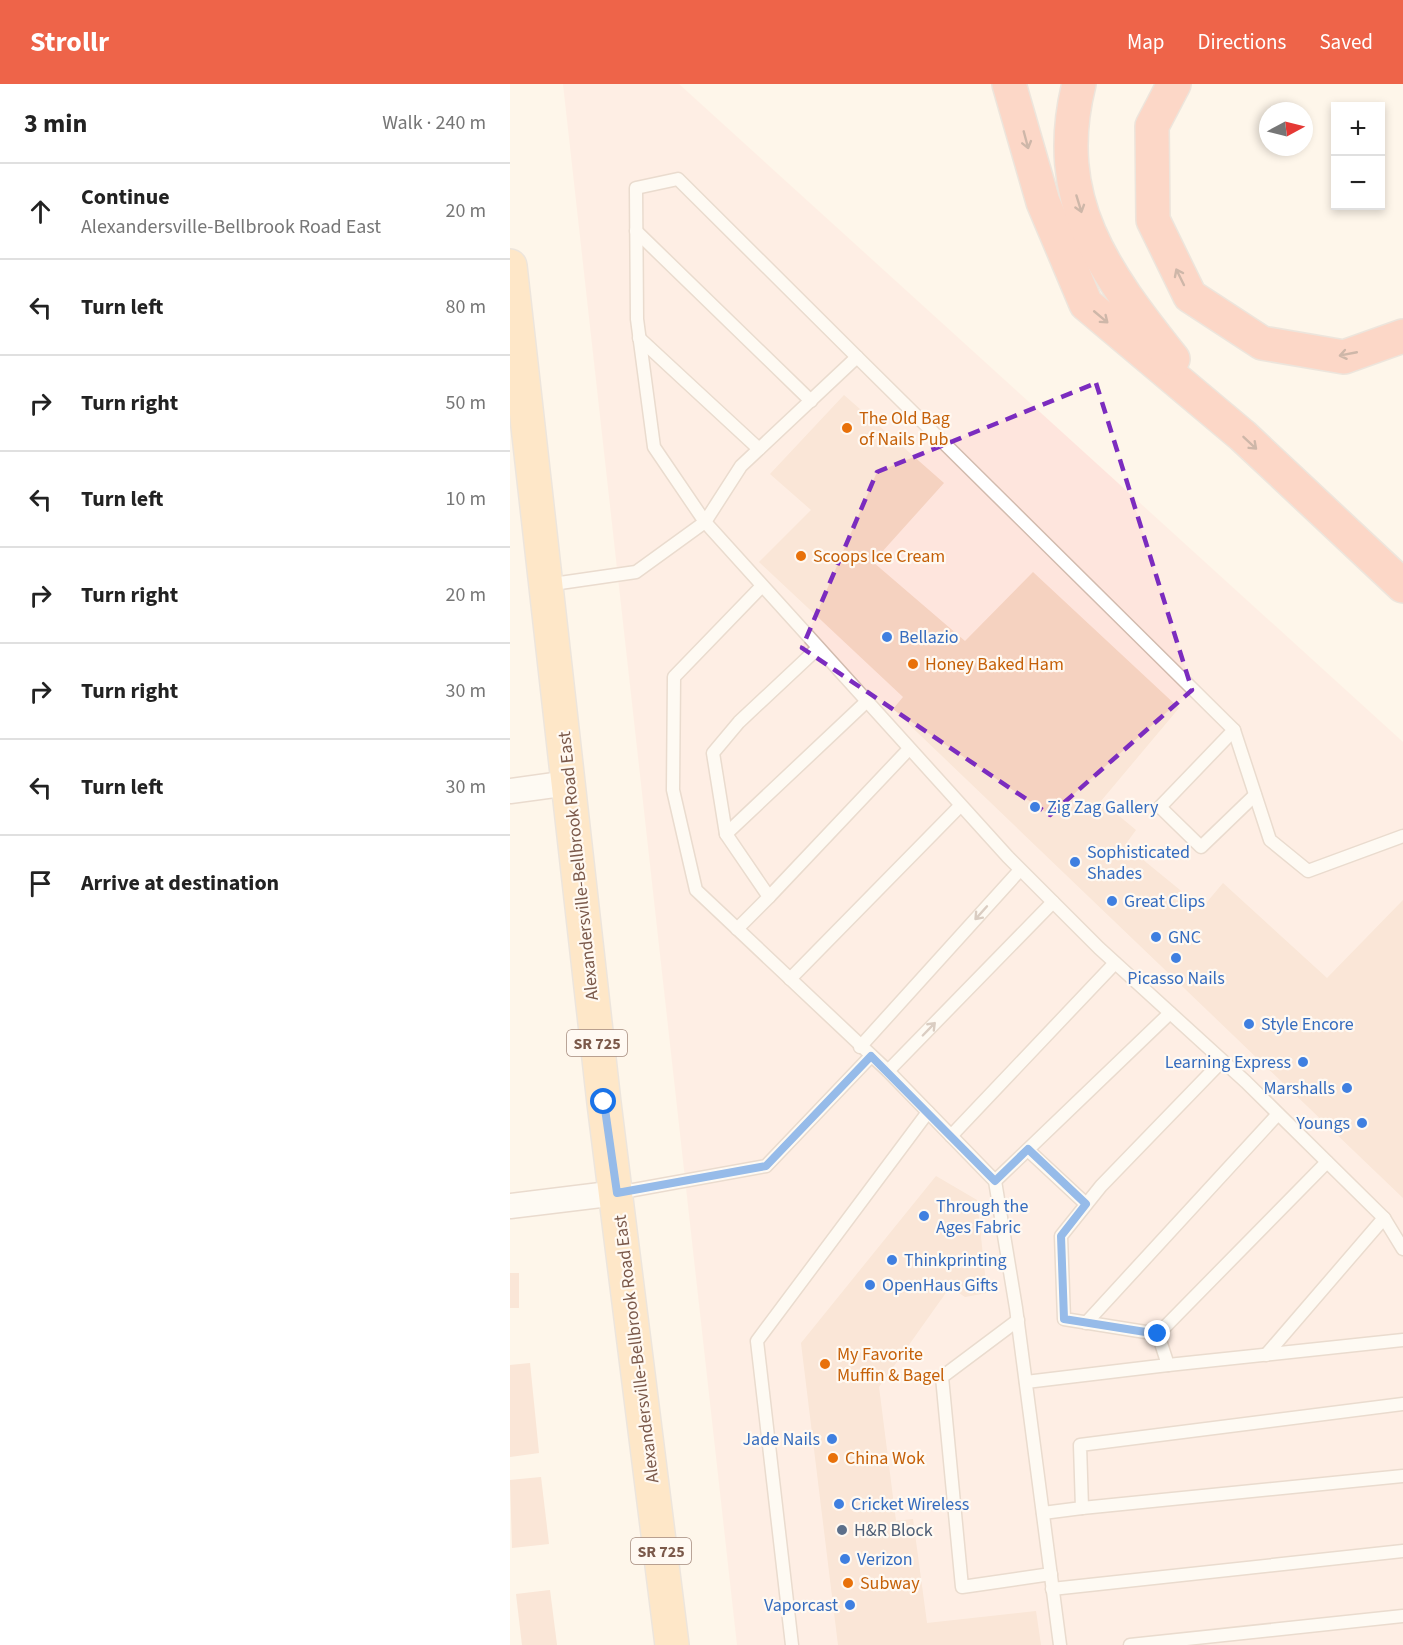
<!DOCTYPE html>
<html lang="en">
<head>
<meta charset="utf-8">
<style>
  body { margin:0; font-family:"Source Sans 3",sans-serif; background:#f2f2f2; color:#222 }
  .controls { position:absolute; right:18px; top:18px; display:grid; overflow:hidden; border-radius:0px; box-shadow:0 3px 9px #0003 }
  .controls button { width:54px; height:54px; display:grid; place-items:center; padding:0; border:0; border-bottom:2px solid #e0e0e0; background:#fff; color:#222; font:30px sans-serif }
  .compass { position:absolute; left:749px; top:18px; width:54px; height:54px; border-radius:50%; background:#fff; box-shadow:0 3px 9px #0003; rotate:83deg }
  .stop { position:absolute; width:18px; height:18px; margin:-14px; border:4px solid #1a73e8; border-radius:50%; background:#fff }
  .stop.end { background:#1a73e8; border-color:#fff; box-shadow:0 2px 6px #0008 }
  .list { margin:0; padding:0; list-style:none }
  h2 { display:flex; justify-content:space-between; align-items:center; height:78px; margin:0; padding:0 24px; font-size:26px }
  h2 small { font-size:20px; font-weight:400; color:#767676 }
  .list li { display:grid; grid-template-columns:39px 1fr auto; gap:18px; align-items:center; box-sizing:border-box; height:96px; padding:0 24px; border-top:2px solid #e0e0e0 }
  .list b { display:block; font-size:22px; white-space:nowrap }
  .list p { margin:0; font-size:20px; white-space:nowrap; color:#767676 }
  .list em { font-size:20px; font-style:normal; color:#767676 }
  .icon { flex:none; width:33px; height:33px; fill:none; stroke:currentColor; stroke-width:2; stroke-linecap:round; stroke-linejoin:round }
  .map { position:relative; flex:none; width:893px; height:1561px; overflow:hidden }
  header { display:flex; align-items:center; gap:36px; box-sizing:border-box; height:84px; padding:0 30px; background:#ee6449; color:#fff }
  header strong { font-size:28px }
  nav { display:flex; gap:33px; margin-inline-start:auto; font-size:21px }
  main { display:flex }
  aside { flex:1; background:#fff }
  .map>svg:first-child { display:block }
</style>
</head>
<body>
<header>
<strong>Strollr</strong>
<nav><a>Map</a><a>Directions</a><a>Saved</a></nav>
</header>
<main>
<aside>
<h2>3 min<small>Walk · 240 m</small></h2>
<ul class="list">
<li><svg class="icon" aria-label="ahead" viewBox="0 0 24 24"><path d="M12 20V5M6 11l6-6 6 6"/></svg><div><b>Continue</b><p>Alexandersville-Bellbrook Road East</p></div><em>20 m</em></li>
<li><svg class="icon" aria-label="left" viewBox="0 0 24 24"><path d="M17 20v-9H6M10 6l-5 5 5 5"/></svg><div><b>Turn left</b></div><em>80 m</em></li>
<li><svg class="icon" aria-label="right" viewBox="0 0 24 24"><path d="M7 20v-9h11M14 6l5 5-5 5"/></svg><div><b>Turn right</b></div><em>50 m</em></li>
<li><svg class="icon" aria-label="left" viewBox="0 0 24 24"><path d="M17 20v-9H6M10 6l-5 5 5 5"/></svg><div><b>Turn left</b></div><em>10 m</em></li>
<li><svg class="icon" aria-label="right" viewBox="0 0 24 24"><path d="M7 20v-9h11M14 6l5 5-5 5"/></svg><div><b>Turn right</b></div><em>20 m</em></li>
<li><svg class="icon" aria-label="right" viewBox="0 0 24 24"><path d="M7 20v-9h11M14 6l5 5-5 5"/></svg><div><b>Turn right</b></div><em>30 m</em></li>
<li><svg class="icon" aria-label="left" viewBox="0 0 24 24"><path d="M17 20v-9H6M10 6l-5 5 5 5"/></svg><div><b>Turn left</b></div><em>30 m</em></li>
<li><svg class="icon" aria-label="arrive" viewBox="0 0 24 24"><path d="M6 21V4h12l-3 4 3 4H6"/></svg><div><b>Arrive at destination</b></div></li>
</ul>
</aside>
<div class="map">
<svg width="893" height="1561" viewBox="0 0 893 1561">
  <rect width="100%" height="100%" fill="#fef5ea"/>
  <!-- commercial -->
  <path fill="#fee5dd" d="M53,0H169L893,658V1561H227Z"/>
  <!-- building -->
  <g fill="#f5d2c0">
    <path d="M334,311L434,399L363,478L455,557L523,488L669,624L591,717L626,746L615,761L692,824L713,799L817,894L893,816V1114L383,625L393,613L249,478L301,426L260,390Z"/>
    <path d="M426,1092L467,1116L477,1209L455,1213L440,1203L369,1303L386,1437L403,1435L417,1539L526,1527L531,1561H328L291,1259Z"/>
    <rect x="0" y="1189" width="9" height="35"/>
    <path d="M20,1279L29,1369L0,1373V1281Z"/>
    <path d="M31,1393L39,1460L2,1464L0,1396Z"/>
    <path d="M40,1506L47,1561H12L6,1510Z"/>
  </g>
  <g fill="none" stroke-linecap="round" stroke-linejoin="round">
    <!-- service casing -->
    <g stroke="#d2bbae" stroke-width="15">
      <g id="service">
        <path d="M126,147L301,317"/>
        <path d="M129,254L249,365"/>
        <path d="M347,273L168,95L126,104L127,235L144,363L195,438L498,773L589,864L736,998L874,1134L893,1165"/>
        <path d="M36,501L126,488L195,438L231,382L347,273L724,646L760,756L798,787L893,752"/>
        <path d="M252,502L164,593L163,706L186,806L378,987L485,1097L506,1224L550,1561"/>
        <path d="M724,646L650,723L691,763L745,711"/>
        <path d="M216,750L356,618"/>
        <path d="M259,813L398,666"/>
        <path d="M227,845L259,813L216,750L203,669L229,638L308,564"/>
        <path d="M280,895L450,722"/>
        <path d="M350,963L510,786"/>
        <path d="M712,977L591,1102L551,1152L554,1235L648,1250L658,1281L893,1256"/>
        <path d="M378,987L543,818"/>
        <path d="M441,1052L605,879"/>
        <path d="M518,1066L576,1120"/>
        <path d="M485,1097L660,929"/>
        <path d="M107,1109L256,1082L361,972"/>
        <path d="M508,1236L432,1293L452,1503L541,1490"/>
        <path d="M576,1239L768,1030"/>
        <path d="M648,1250L817,1078"/>
        <path d="M756,1271L874,1134"/>
        <path d="M516,1298L658,1281"/>
        <path d="M572,1424L893,1392"/>
        <path d="M533,1429L572,1424L570,1361L893,1320"/>
        <path d="M542,1505L893,1467"/>
        <path d="M282,1561L247,1257L418,1028"/>
        <path d="M620,1561L893,1532"/>
      </g>
    </g>
    <!-- minor casing -->
    <g stroke="#d2bbae" stroke-width="27">
      <g id="minor">
        <path d="M0,707L59,699"/>
        <path d="M0,1122L107,1109"/>
      </g>
    </g>
    <!-- primary casing -->
    <g stroke="#dad1cc" stroke-width="36">
      <path id="primary" d="M0,182L94,1019L162,1561"/>
    </g>
    <!-- motorway casing -->
    <g stroke="#dad1cc" stroke-width="36">
      <g id="motorway">
        <path d="M499,0L533,118L576,220L733,352L893,502"/>
        <path d="M569,0C540,116 594,188 663,275"/>
        <path d="M664,0L642,42L643,136L680,212L752,259L834,273L893,252"/>
      </g>
    </g>
    <!-- service -->
    <use href="#service" stroke="#fff" stroke-width="12"/>
    <!-- minor -->
    <use href="#minor" stroke="#fff" stroke-width="24"/>
    <!-- primary -->
    <use href="#primary" stroke="#ffd6a0" stroke-width="33"/>
    <!-- motorway -->
    <use href="#motorway" stroke="#fbb19e" stroke-width="33"/>
  </g>
  <!-- one-way arrows -->
  <defs><path id="oneway-shaft" d="M-6 0H5M1.5-3L5.5 0L1.5 3" fill="none" stroke-width="1.6" stroke-linecap="round" stroke-linejoin="round" transform="scale(1.5)"/></defs>
  <g stroke="#956b5b">
    <use href="#oneway-shaft" transform="translate(516 56) rotate(75)"/>
    <use href="#oneway-shaft" transform="translate(569 120) rotate(73)"/>
    <use href="#oneway-shaft" transform="translate(670 193) rotate(-116)"/>
    <use href="#oneway-shaft" transform="translate(591 233) rotate(40)"/>
    <use href="#oneway-shaft" transform="translate(838 270) rotate(169)"/>
    <use href="#oneway-shaft" transform="translate(740 359) rotate(43)"/>
  </g>
  <g stroke="#b09b92">
    <use href="#oneway-shaft" transform="translate(471 829) rotate(132)"/>
    <use href="#oneway-shaft" transform="translate(419 945) rotate(-46)"/>
  </g>
  <g fill="none" stroke-linecap="round" stroke-linejoin="round">
    <!-- route -->
    <path stroke="#1a73e8" stroke-width="8" d="M94,1018L107,1109L256,1082L361,972L485,1097L518,1065L576,1120L551,1152L554,1235L648,1250"/>
  </g>
  <!-- marked area -->
  <path d="M0 0H893V1561H0ZM586,299L682,606L540,731L292,564L367,388Z" fill="#fef5ea" fill-opacity=".55" fill-rule="evenodd"/>
  <path fill="none" stroke="#7b2cbf" stroke-width="4.5" stroke-dasharray="12 8" stroke-linejoin="round" d="M586,299L682,606L540,731L292,564L367,388Z"/>
  <!-- markers -->
  <g fill="#e8710a" stroke="#fff9f2" stroke-width="2">
    <circle cx="337" cy="344" r="6"/>
    <circle cx="291" cy="472" r="6"/>
    <circle cx="403" cy="580" r="6"/>
    <circle cx="315" cy="1280" r="6"/>
    <circle cx="323" cy="1374" r="6"/>
    <circle cx="338" cy="1499" r="6"/>
  </g>
  <g fill="#3f7fe0" stroke="#fff9f2" stroke-width="2">
    <circle cx="377" cy="553" r="6"/>
    <circle cx="525" cy="723" r="6"/>
    <circle cx="565" cy="778" r="6"/>
    <circle cx="602" cy="817" r="6"/>
    <circle cx="646" cy="853" r="6"/>
    <circle cx="666" cy="874" r="6"/>
    <circle cx="739" cy="940" r="6"/>
    <circle cx="793" cy="978" r="6"/>
    <circle cx="837" cy="1004" r="6"/>
    <circle cx="852" cy="1039" r="6"/>
    <circle cx="414" cy="1132" r="6"/>
    <circle cx="382" cy="1176" r="6"/>
    <circle cx="360" cy="1201" r="6"/>
    <circle cx="322" cy="1355" r="6"/>
    <circle cx="329" cy="1420" r="6"/>
    <circle cx="335" cy="1475" r="6"/>
    <circle cx="340" cy="1521" r="6"/>
  </g>
  <circle fill="#5c6f8a" stroke="#fff9f2" stroke-width="2" cx="332" cy="1446" r="6"/>
  <g text-anchor="middle" stroke-width="4.5" stroke-linejoin="round" paint-order="stroke">
    <!-- shield labels -->
    <g fill="#fff9f2" stroke="#a3897c" stroke-width="1.5">
      <rect x="57" y="946" width="60" height="26" rx="4.5"/>
      <rect x="121" y="1454" width="60" height="26" rx="4.5"/>
    </g>
    <g font-size="16" font-weight="bold" fill="#7b594a">
      <text x="87" y="965">SR 725</text>
      <text x="151" y="1473">SR 725</text>
    </g>
    <!-- food labels -->
    <g font-size="18" fill="#c56008" stroke="#fff9f2" text-anchor="start">
      <text x="349" y="340">The Old Bag<tspan x="349" dy="21">of Nails Pub</tspan></text>
      <text x="303" y="478">Scoops Ice Cream</text>
      <text x="415" y="586">Honey Baked Ham</text>
      <text x="327" y="1276">My Favorite<tspan x="327" dy="21">Muffin &amp; Bagel</tspan></text>
      <text x="335" y="1380">China Wok</text>
      <text x="350" y="1505">Subway</text>
    </g>
    <!-- shop labels -->
    <g font-size="18" fill="#366cbe" stroke="#fff9f2" text-anchor="start">
      <text x="389" y="559">Bellazio</text>
      <text x="537" y="729">Zig Zag Gallery</text>
      <text x="577" y="774">Sophisticated<tspan x="577" dy="21">Shades</tspan></text>
      <text x="614" y="823">Great Clips</text>
      <text x="658" y="859">GNC</text>
      <text x="666" y="900" text-anchor="middle">Picasso Nails</text>
      <text x="751" y="946">Style Encore</text>
      <text x="781" y="984" text-anchor="end">Learning Express</text>
      <text x="825" y="1010" text-anchor="end">Marshalls</text>
      <text x="840" y="1045" text-anchor="end">Youngs</text>
      <text x="426" y="1128">Through the<tspan x="426" dy="21">Ages Fabric</tspan></text>
      <text x="394" y="1182">Thinkprinting</text>
      <text x="372" y="1207">OpenHaus Gifts</text>
      <text x="310" y="1361" text-anchor="end">Jade Nails</text>
      <text x="341" y="1426">Cricket Wireless</text>
      <text x="347" y="1481">Verizon</text>
      <text x="328" y="1527" text-anchor="end">Vaporcast</text>
    </g>
    <!-- street labels -->
    <g font-size="18" fill="#7b594a" stroke="#fff9f2">
      <text transform="translate(68 782) rotate(-96)" y="6">Alexandersville-Bellbrook Road East</text>
      <text transform="translate(126 1265) rotate(-97)" y="6">Alexandersville-Bellbrook Road East</text>
    </g>
    <!-- service labels -->
    <g font-size="18" fill="#4e5e75" stroke="#fff9f2" text-anchor="start">
      <text x="344" y="1452">H&amp;R Block</text>
    </g>
  </g>
</svg>
<div class="controls">
<button>+</button>
<button>−</button>
</div>
<svg class="compass" viewBox="-18 -18 36 36"><path d="M0-13l5 13h-10z" fill="#e53935"/><path d="M0 13l5-13h-10z" fill="#767676"/></svg>
<div class="stop" style="left:94px;top:1018px"></div>
<div class="stop end" style="left:648px;top:1250px"></div>
</div>
</main>
</body>
</html>
